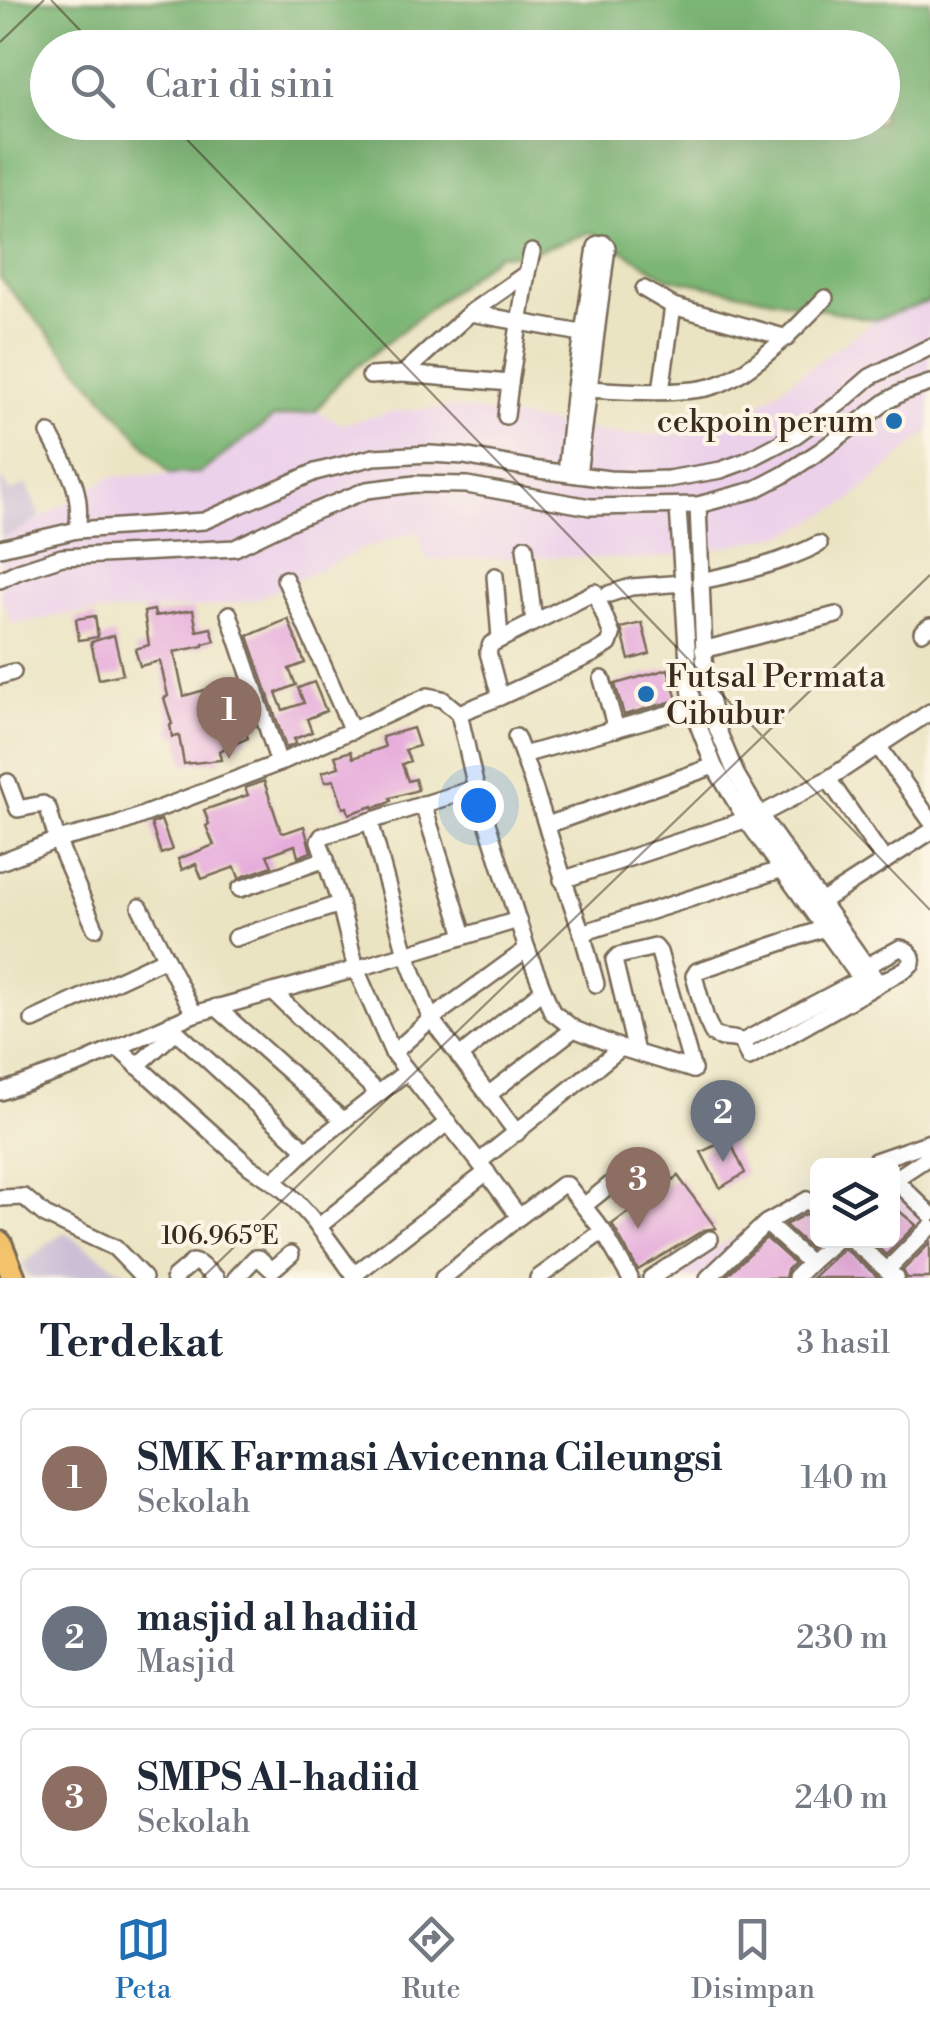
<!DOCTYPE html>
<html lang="id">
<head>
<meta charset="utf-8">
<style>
  body { margin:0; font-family:"Libre Bodoni",serif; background:#f6f6f7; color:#1f2937 }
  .controls { position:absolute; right:30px; bottom:30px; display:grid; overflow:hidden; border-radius:15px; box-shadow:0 10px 40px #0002 }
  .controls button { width:90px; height:90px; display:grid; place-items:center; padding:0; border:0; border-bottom:2px solid #e0e1e3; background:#fff; color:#1f2937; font:50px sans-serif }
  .you { position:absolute; left:478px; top:805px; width:35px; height:35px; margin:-25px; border:8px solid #fff; border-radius:50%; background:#1a73e8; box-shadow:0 0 0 15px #1a73e833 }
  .badge { display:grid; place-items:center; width:65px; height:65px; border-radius:50%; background:#1f6fb2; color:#fff; font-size:32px; font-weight:700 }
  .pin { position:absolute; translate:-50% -82px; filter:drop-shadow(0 2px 5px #0008) }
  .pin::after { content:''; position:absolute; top:52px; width:35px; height:30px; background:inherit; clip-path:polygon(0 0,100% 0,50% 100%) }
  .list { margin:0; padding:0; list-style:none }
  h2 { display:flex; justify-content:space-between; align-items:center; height:130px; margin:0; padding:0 40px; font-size:42px }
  h2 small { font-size:32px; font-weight:400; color:#747a83 }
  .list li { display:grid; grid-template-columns:65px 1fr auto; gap:30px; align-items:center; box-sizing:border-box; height:140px; margin:0 20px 20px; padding:0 20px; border:2px solid #e0e1e3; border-radius:15px }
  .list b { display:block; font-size:38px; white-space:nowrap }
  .list p { margin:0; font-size:32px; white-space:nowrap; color:#747a83 }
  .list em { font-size:32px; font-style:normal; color:#747a83 }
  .icon { flex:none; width:55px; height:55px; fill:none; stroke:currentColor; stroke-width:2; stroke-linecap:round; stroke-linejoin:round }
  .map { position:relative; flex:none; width:930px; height:1278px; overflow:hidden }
  .search { position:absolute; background:#fff; box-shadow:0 10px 40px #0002; left:30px; right:30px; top:30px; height:110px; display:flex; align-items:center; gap:25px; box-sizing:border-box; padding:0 35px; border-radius:55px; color:#747a83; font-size:38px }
  .sheet { height:610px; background:#fff }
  nav { display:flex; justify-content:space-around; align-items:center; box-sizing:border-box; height:140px; border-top:2px solid #e0e1e3; background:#fff; font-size:28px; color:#747a83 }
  nav a { display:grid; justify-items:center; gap:5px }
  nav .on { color:#1f6fb2 }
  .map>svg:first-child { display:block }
</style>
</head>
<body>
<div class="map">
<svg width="930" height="1278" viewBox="0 0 930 1278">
  <rect width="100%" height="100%" fill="#fcf5e5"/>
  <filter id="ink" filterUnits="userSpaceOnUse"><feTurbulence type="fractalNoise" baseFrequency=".01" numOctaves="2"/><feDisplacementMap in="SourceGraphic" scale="20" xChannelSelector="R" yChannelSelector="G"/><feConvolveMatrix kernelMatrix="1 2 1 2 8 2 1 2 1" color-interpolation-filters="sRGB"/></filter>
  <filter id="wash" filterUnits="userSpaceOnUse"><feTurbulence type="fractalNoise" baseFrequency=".0048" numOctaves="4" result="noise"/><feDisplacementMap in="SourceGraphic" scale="40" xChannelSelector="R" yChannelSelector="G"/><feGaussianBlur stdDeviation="2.25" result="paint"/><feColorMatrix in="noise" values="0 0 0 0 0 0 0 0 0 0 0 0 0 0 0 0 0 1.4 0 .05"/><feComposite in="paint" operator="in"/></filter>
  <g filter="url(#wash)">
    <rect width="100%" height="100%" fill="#ebe4c3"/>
    <!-- built -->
    <g fill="#ecd1ea">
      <path d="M930,301V430L847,503L790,533L706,551L641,560L565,557L427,560L418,531L369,546L257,599L208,607L72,614L11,624L0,594V538L12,535L110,477L200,473L273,418L316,411L343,424L395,411L453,407L620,435L685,434L744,415L875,320Z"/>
      <path d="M893,1189L930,1221V1278H677L704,1255L817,1190L818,1240H892Z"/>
    </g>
    <!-- industrial -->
    <g fill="#cbbfd5">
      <path d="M0,474L10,493L26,484L40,517L12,535L0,537Z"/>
      <path d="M64,1232L123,1272L129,1278H29L23,1264Z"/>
    </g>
    <!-- forest -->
    <path fill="#7cb674" stroke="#5c7049" stroke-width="2.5" fill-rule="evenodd" d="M0,0H930V301L875,320L668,278L592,232L526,254L497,255L341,379L316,411L273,418L200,473L170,474L0,278V120L3,116L0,112ZM48,48H882V122H48Z"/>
    <g id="blocks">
      <!-- building -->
      <g fill="#e5a9db">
        <path d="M154,610L155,616L193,610L197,631L211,628L215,641L203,644V646L174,652L184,696L225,684L230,698H232L248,738L219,751L221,760L184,764L179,736L172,737L170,725L172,724L164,698L168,696L160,661L140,666L135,649L149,645L144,612Z"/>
        <path d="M95,616L98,637L79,640L76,619Z"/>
        <path d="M288,619L305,663L289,669L296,685L276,693L283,710L304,703L298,688L314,682L326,711L307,719L312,732L294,739L296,743L286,748L248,636Z"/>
        <path d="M642,623L650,654L629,660L621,628Z"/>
        <path d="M114,635L123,674L99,679L91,642Z"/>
        <path d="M668,669L677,700L624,715L615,684Z"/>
        <path d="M413,728L419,746L405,750L410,761L402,764L408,781L415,779L418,790L390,798L391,801L386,804L373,808V806L349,814L347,807L343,808L334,780L325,782L322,772L339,767L335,756L351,751L353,758L385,747L382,737Z"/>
        <path d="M264,781L281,832L284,833L304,826L311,852L298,857L295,845L267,855L272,866L239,878L235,867L202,879L196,864L182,870L178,859L214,845L206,826L209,824L204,810L248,795L245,788Z"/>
        <path d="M161,820L172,850L161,854L151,824Z"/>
        <path d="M729,1139L745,1173L720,1188L701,1152Z"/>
        <path d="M678,1176L716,1228L704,1230L638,1270L612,1224Z"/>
        <path d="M892,1205L916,1225L886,1255L870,1240H892Z"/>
        <path d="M806,1214L818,1220V1239L810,1248L785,1225Z"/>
        <path d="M766,1238L794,1263L787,1270L785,1278H724Z"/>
        <path d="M930,1243V1278H907L903,1270Z"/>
        <path d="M844,1248L845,1249L879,1278H812Z"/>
      </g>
    </g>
  </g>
  <g filter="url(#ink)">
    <use href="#blocks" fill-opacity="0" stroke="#796b58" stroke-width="2.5"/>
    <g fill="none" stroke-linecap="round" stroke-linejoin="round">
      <!-- minor casing -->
      <g stroke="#796b58" stroke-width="20">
        <g id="minor">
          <path d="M527,273L532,252"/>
          <path d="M644,289L673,306"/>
          <path d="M470,313L527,273L510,383"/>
          <path d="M403,374L510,383L506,416"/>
          <path d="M370,376L403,374L470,313L592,335"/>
          <path d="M579,388C612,391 679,395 710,387C746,379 800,325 825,298"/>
          <path d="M661,391L673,306L787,338"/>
          <path d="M49,433C67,468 84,489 77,530"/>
          <path d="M566,472L575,387L596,247L598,244L603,243L607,247L578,475"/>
          <path d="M698,505L705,678L717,728L736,774L760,815L879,984L749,1058L742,1042"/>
          <path d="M678,507L688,662L692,707L699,727L714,766L747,821L861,979L742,1042C733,1036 721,1041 713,1034L706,1019L694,976L697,971L825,928"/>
          <path d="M525,547L534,622"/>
          <path d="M0,548L77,530L204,521L315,472L374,457L430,454L464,456L539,470L609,479L637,480L668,479L721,470L746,461L796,435L840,403L870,377L930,347"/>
          <path d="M495,576L500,638"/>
          <path d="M285,579L352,731"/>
          <path d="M0,580L19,571L62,557L235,548L291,521L367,490L415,484L467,485L590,507L698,505L754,490L783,475L820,451L887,401L901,393L930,383"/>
          <path d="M700,581C740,573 782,563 819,544"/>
          <path d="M609,594L631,587L684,583"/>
          <path d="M229,614L279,763"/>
          <path d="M922,632L930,626"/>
          <path d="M703,650L836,615"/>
          <path d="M0,676L13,672"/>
          <path d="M602,679L616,729"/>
          <path d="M459,713L476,788L527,949L552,1012L574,1029L621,1048L693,1070"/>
          <path d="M516,737C541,801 558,868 582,933L783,869"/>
          <path d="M878,746L930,820"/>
          <path d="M523,755L692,707"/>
          <path d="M828,779L885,861"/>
          <path d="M8,782L18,809L43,804L48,808L57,840L95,928"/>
          <path d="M423,804L464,935"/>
          <path d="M370,821L406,954L431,1019L527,949"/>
          <path d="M547,825L714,766"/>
          <path d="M0,862L57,840L114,826L279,763L428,696L442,699L459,713L500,697L593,654L609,644L612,635L595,592L491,644L488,652L500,697"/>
          <path d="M562,880L760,815L828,779L930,712"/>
          <path d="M240,889L326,859"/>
          <path d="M821,902L930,832"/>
          <path d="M140,907L194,1014"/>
          <path d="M582,933L596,984"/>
          <path d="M235,938L340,904"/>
          <path d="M867,966L900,948C907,949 914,955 912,963L907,968L879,984"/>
          <path d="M273,992L378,1093"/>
          <path d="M216,1007L344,1121"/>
          <path d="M33,1020L164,959"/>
          <path d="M171,1023L176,1031L306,1150"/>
          <path d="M118,1048L249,1166C258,1173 267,1177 276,1184C304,1203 336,1250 356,1278"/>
          <path d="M636,1052L614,960L618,956L655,947L659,952L693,1070"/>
          <path d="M393,1053L431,1019L517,1133"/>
          <path d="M459,1057L542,991"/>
          <path d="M137,1066L176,1031"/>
          <path d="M0,1092L80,1064L194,1014L356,969L518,920"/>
          <path d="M488,1095L574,1029"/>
          <path d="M875,1161L930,1142"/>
          <path d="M479,1162L621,1048"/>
          <path d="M892,1177L930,1214"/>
          <path d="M895,1179L930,1156"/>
          <path d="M274,1181L306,1150L406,1072"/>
          <path d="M0,1198L24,1197L45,1215L115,1248L144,1278"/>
          <path d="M585,1205L627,1171"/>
          <path d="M519,1217L562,1185H567L603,1231L630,1278"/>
          <path d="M766,1223L807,1200L818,1209"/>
          <path d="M318,1227L448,1122"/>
          <path d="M852,1240L896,1278"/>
          <path d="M810,1263L836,1240"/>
          <path d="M887,1270L930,1227"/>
          <path d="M354,1275L487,1172"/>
          <path d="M174,1278L193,1262L199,1264L216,1278"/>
          <path d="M236,1278L255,1258H259L272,1270L291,1254"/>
          <path d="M443,1278L519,1217L479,1162L393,1053L356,969L340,904L319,841L322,836L476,788"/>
          <path d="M538,1278L603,1231"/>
          <path d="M651,1278L710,1239"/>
          <path d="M708,1278L766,1223L810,1263L796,1277"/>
        </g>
      </g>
      <!-- highway casing -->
      <g stroke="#796b58" stroke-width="28">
        <path id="highway" d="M0,1243L14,1278"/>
      </g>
      <!-- minor -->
      <use href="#minor" stroke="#fff" stroke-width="15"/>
      <!-- highway -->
      <use href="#highway" stroke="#f3c26a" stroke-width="22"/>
    </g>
  </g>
  <!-- ticks -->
  <path fill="none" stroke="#3b2a1e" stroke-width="2.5" stroke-opacity="0.45" d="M51,0L97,48M0,42L44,0M170,122L930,910M202,1278L930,575"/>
  <!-- markers -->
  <g fill="#1f6fb2" stroke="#fcf5e5" stroke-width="4">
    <circle cx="894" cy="421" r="10"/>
    <circle cx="646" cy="694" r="10"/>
  </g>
  <g text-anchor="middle" stroke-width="8" stroke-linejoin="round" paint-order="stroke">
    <!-- poi labels -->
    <g font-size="32" fill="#3b2a1e" stroke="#fcf5e5" text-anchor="end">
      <text x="874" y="432">cekpoin perum</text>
      <text x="666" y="687" text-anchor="start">Futsal Permata<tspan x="666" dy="37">Cibubur</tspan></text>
    </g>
  </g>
  <g font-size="25" text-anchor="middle" fill="#3b2a1e" stroke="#fcf5e5" stroke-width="8" stroke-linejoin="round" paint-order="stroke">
    <text x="220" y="1244">106.965°E</text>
  </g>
</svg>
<div class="controls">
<button><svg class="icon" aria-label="layers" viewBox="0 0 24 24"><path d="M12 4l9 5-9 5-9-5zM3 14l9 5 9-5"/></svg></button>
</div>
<div class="you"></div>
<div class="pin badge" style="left:229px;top:759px;background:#8d6e63">1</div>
<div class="pin badge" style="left:723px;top:1162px;background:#6b7280">2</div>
<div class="pin badge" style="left:638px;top:1229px;background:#8d6e63">3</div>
<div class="search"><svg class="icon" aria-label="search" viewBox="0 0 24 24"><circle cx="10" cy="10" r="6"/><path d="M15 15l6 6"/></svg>Cari di sini</div>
</div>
<section class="sheet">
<h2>Terdekat<small>3 hasil</small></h2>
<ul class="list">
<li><span class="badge" style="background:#8d6e63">1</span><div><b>SMK Farmasi Avicenna Cileungsi</b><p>Sekolah</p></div><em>140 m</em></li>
<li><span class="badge" style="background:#6b7280">2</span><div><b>masjid al hadiid</b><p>Masjid</p></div><em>230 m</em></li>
<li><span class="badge" style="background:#8d6e63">3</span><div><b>SMPS Al-hadiid</b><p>Sekolah</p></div><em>240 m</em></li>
</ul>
</section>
<nav>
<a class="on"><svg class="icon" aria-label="map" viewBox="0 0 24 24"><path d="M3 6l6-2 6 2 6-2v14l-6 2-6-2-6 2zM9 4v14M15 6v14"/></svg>Peta</a>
<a><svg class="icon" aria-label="directions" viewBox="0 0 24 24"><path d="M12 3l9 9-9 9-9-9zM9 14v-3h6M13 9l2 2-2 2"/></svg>Rute</a>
<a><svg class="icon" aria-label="saved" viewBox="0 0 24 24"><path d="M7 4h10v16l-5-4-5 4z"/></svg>Disimpan</a>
</nav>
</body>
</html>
